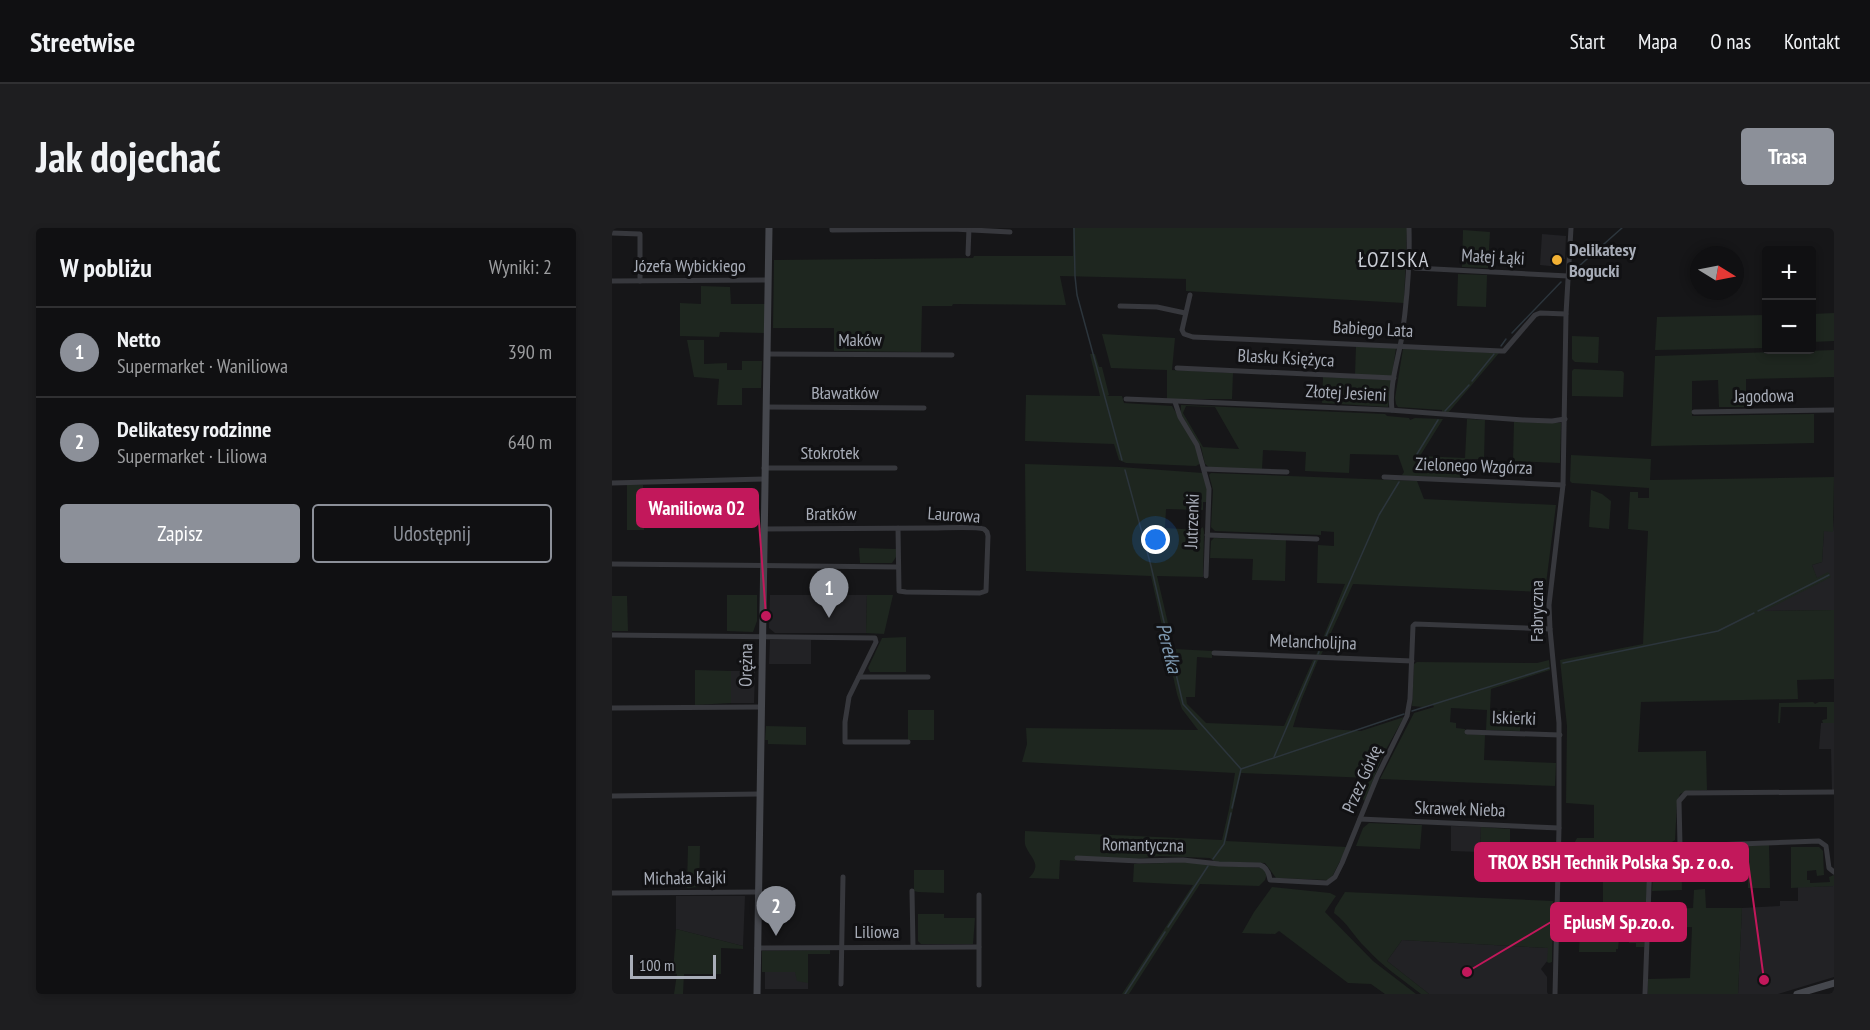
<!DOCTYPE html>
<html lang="pl">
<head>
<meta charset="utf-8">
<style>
  body { margin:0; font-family:"PT Sans Narrow",sans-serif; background:#1e1e20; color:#f1f3f6 }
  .controls { position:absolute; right:18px; top:18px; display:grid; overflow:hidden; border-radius:6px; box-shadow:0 3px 9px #0003 }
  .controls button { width:54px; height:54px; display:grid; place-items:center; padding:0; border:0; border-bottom:2px solid #303032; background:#101012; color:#f1f3f6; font:30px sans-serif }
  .compass { position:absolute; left:1078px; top:18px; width:54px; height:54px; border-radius:50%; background:#101012; box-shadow:0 3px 9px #0003; rotate:100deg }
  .scale { position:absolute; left:18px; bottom:15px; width:86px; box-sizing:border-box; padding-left:6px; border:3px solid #a8adb8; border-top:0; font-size:16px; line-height:21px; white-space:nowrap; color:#a8adb8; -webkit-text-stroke:4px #111113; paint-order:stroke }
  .you { position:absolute; left:544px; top:312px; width:21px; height:21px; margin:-15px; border:4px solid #fff; border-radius:50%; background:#1a73e8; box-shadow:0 0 0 9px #1a73e833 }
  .badge { display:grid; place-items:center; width:39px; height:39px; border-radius:50%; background:#8c9099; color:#fff; font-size:20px; font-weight:700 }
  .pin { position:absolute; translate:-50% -50px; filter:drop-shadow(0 2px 3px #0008) }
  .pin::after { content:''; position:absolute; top:32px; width:21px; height:18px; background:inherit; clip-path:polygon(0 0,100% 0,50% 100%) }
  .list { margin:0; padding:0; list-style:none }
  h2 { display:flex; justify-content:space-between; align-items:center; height:78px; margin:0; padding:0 24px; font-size:26px }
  h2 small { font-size:20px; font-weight:400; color:#9c9d9f }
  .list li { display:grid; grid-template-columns:39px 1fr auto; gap:18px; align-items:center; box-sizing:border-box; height:90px; padding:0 24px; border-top:2px solid #303032 }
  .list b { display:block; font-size:22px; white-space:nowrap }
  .list p { margin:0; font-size:20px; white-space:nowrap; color:#9c9d9f }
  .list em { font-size:20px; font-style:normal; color:#9c9d9f }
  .actions { display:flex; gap:12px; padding:18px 24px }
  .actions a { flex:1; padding:14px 0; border:2px solid #8c9099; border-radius:6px; text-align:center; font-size:21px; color:#8c9099 }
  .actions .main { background:#8c9099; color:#fff }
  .map { position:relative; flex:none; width:1222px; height:766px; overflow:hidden; border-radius:6px }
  header { display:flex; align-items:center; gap:36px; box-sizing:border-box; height:84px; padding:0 30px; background:#101012; border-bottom:2px solid #303032 }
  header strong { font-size:28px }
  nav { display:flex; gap:33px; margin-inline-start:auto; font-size:21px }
  .intro { display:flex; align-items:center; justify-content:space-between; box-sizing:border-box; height:144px; padding:0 36px }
  h1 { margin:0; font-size:42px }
  .button { padding:15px 27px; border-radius:6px; background:#8c9099; color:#fff; font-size:21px; font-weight:700 }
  main { display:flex; gap:36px; padding:0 36px }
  aside { flex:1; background:#101012; border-radius:6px; box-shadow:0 3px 9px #0003 }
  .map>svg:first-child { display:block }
</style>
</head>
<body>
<header>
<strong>Streetwise</strong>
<nav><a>Start</a><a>Mapa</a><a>O nas</a><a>Kontakt</a></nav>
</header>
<div class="intro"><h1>Jak dojechać</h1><a class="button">Trasa</a></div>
<main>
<aside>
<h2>W pobliżu<small>Wyniki: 2</small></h2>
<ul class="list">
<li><span class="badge">1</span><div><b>Netto</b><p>Supermarket · Waniliowa</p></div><em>390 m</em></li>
<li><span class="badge">2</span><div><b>Delikatesy rodzinne</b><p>Supermarket · Liliowa</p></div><em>640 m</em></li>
</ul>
<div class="actions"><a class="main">Zapisz</a><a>Udostępnij</a></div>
</aside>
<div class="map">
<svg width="1222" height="766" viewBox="0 0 1222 766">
  <rect width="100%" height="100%" fill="#161618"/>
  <!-- built -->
  <g fill="#222225">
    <path d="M930,6L954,8L953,31H949L948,39L928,37Z"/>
    <path d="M1222,288V382L1150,383L1218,349L1216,345L1205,351L1200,337L1210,334L1212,303H1221Z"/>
    <path d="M158,367H255L254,405H163L157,400Z"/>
    <path d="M158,412H199V436H157Z"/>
    <path d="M119,443H143L142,475H119Z"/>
    <path d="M1209,495H1222V563H1220L1219,521H1207Z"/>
    <path d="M839,598L869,599L868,624L839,623Z"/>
    <path d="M1222,658V749L1166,766H1126L1130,680L1168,678V673H1186V659Z"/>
    <path d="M64,668H133L131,718L64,701Z"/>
    <path d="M790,712L936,720V732L929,741L935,749V764L936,766H817L775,733Z"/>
    <rect x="153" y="744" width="43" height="17"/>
  </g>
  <!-- green -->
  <g fill="#1e261f" fill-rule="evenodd">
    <path d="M461,0H795L792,75L574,63V51L448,48L454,77L341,76L340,78H310L309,124L222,123V100H161L162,32L361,30L362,28H461Z"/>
    <path d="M851,2L878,4L876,40L850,39Z"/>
    <path d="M846,46L875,47L874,79L845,78Z"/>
    <path d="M89,58L118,59L119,76H153V105L108,104L107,109L68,108V75L89,76Z"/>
    <path d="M1222,85V113L1200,114V86Z"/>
    <path d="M1154,87V120L1043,122L1045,89Z"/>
    <path d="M490,106L563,110L560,142L621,145L620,171H555V142L499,140Z"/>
    <path d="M960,108L987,109L986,135L963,134L960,131Z"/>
    <path d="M75,112H92V136L115,135V142H130V133H150L149,160H130V177H105L107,151L82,149Z"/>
    <path d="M744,118L784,120L780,148L743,147Z"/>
    <path d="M791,121L887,125L836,185L830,184V182L786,179L784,176L783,170Z"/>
    <path d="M1222,122V149L1134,151V179H1107L1106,152L1080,153V188L1202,186V215L1039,218L1043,128Z"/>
    <path d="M478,126H483L487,139H490L497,167L495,168H510L512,175L560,178L584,219L589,235L584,238L514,235L507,232L502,216L413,213L414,167L488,168Z"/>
    <path d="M962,141L1010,143L1012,145L1011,169L960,168V143Z"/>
    <path d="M711,149L779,152L776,179L710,175Z"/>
    <path d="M569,177L773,186L775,188L797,190L798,192L803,190L831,191L808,228L853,230L855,191L873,192L872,231H853L852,250L794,248L790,247L792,244L786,227L738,226L737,245L693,243L694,224L651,222L650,241L598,240L593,236L589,219L569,186ZM574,178L603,179L627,221L591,219L571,185Z"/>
    <path d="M902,194L949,195L948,235L901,233Z"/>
    <path d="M959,227L1039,231L1038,252L1222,249L1221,304L1212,303L1210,334L1200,337L1205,350L1216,344L1219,349L1152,383L1222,382V451L1185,452L1186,471L1029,474L1026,524L1094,523L1095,562L1075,563L1068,566L1065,575L1063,612L1060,614H1044L1037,624L1032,719H1024V715H1017L1016,710H1007L1006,721H1004V724H967L969,682L991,680V644L953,642V633L965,610H982V577L954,575L955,498L948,432L1031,416L1036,303L1016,301L1018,264H1026V270H1037V260L960,255L958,253Z"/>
    <path d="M413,236L508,239L591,245L596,263L595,274H591V282L554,281L553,300L587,302L591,299L592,304L591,349L545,348L562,421L600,423V430L585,429L583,469H574L575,476L594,495L672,498L701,432H706L689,473L681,499L749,503L792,489L771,527L753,573L750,571L758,550L629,545L614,613L735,619L721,647L716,652L664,650L653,635L603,634L598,630L548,628L524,631L464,629V633L448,632L447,651L417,650C430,636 420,632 414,619C412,615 413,608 413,603L610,612L617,581L623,545L410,534L415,516L414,500L586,502L570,481L565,466L539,348L414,343Z"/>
    <path d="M599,245L805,253L812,271L944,277L933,364L741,356L709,427H704L733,356L705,355L706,317L722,318V304L709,303V307L603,303L599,299L601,262L597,247Z"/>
    <path d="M15,257H31L32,302H15Z"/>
    <path d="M979,262L990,266L999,273L997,301L977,299Z"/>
    <path d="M602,310L674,312L673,353L640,352L641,331L598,330L599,313Z"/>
    <path d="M247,320L284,321V329L280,335H248Z"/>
    <path d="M115,367H145V393L141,404L115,403Z"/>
    <path d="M255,367H281L272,406L254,405Z"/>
    <path d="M0,368H15L16,403H0Z"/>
    <path d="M294,409V444H258L256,440L270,410Z"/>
    <path d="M937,432L938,442L879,461L878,482L909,483L908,503L874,502L875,482L839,480L838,494L844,495V500L853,501V506L873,507L872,532L944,535L943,558L768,551L802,485L822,479L820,476L811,479L800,478L802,436L805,434L925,435Z"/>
    <path d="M83,442L119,443V475L83,477Z"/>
    <path d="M1201,474L1203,476L1207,474H1222V495H1211L1210,492L1215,491V479H1169L1168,495H1166L1167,475Z"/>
    <rect x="296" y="482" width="26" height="30"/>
    <path d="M154,498L194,499V517L156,516V512H153Z"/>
    <path d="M757,595L810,597L808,621L744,618L751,600Z"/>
    <path d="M869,599L898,601V626L868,624Z"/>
    <path d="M1157,617L1158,660H1136L1135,618Z"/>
    <path d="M76,618H88L87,659L75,660Z"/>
    <path d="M1179,619H1207L1211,623L1212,647L1205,648L1204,642L1195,643V652H1198V655L1218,654L1217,649L1222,647V658L1179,660Z"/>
    <path d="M1069,620L1070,662L1040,663L1042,630C1047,619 1058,621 1069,620Z"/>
    <path d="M584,634L601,637L652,640L655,646L653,652L647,658L588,656L517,766H510L581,657L521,654L522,636Z"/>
    <path d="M302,642H332V665L306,664L302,663Z"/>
    <path d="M660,659L718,665L724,668L713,684L761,733L804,766H773L759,756L736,755L667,703L663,706L630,705L642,684Z"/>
    <path d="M1093,661L1094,680H1130L1126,766H1036V751L1078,750L1080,699L1039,700V682L1081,680L1082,662Z"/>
    <path d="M733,664L941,673L940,734L937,735L935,734L936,720L790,712L775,733L817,766H809C790,751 770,738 754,720C742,709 736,695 722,685L723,680Z"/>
    <path d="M306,686H332V690H363L361,716H309L306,713Z"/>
    <path d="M64,701L131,718V721L109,720V746H72L71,766H62L65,746L61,745Z"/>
    <path d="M218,722V726H196V755L185,753L183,744H150V723Z"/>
  </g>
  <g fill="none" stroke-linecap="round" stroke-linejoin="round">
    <!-- stream -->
    <g stroke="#2c353c" stroke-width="1.5">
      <path d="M462,0L463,48L465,67L510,232"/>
      <path d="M966,39L1010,0"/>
      <path d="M900,105L949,54"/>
      <path d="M889,118L894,111"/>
      <path d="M860,153L882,126"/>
      <path d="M833,183L857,157"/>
      <path d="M805,226L826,192"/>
      <path d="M513,242L539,338L571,476L629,541L620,580"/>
      <path d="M1146,383L1217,347"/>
      <path d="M706,426L767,287L787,254"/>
      <path d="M951,435L1106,403L1142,385"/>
      <path d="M800,483L937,440"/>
      <path d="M662,529L703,433"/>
      <path d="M629,541L792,486"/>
      <path d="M601,631L612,616L619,585"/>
      <path d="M556,699L596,638"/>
      <path d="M513,766L553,704"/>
    </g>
    <!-- street -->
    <g stroke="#37383d" stroke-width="5">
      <path d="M220,0V2L341,1L398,4"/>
      <path d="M0,5L28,6V53"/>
      <path d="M356,26L357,0"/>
      <path d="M803,40L956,48"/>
      <path d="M0,53L156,52"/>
      <path d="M578,67L570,102L572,106L581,109L889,123H892L923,87L928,85L954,86"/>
      <path d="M508,78L545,79L573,85"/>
      <path d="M156,126L340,127"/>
      <path d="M565,140L782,150"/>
      <path d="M514,171L777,182L911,192L940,193L953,191"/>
      <path d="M563,174L568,189L585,217L597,261L594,348"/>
      <path d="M154,179L312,180"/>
      <path d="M780,182C777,158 786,132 790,108C795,73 798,36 797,0"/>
      <path d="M1082,184L1222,182"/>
      <path d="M152,240H283"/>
      <path d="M592,241L675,244"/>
      <path d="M772,249L951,257"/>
      <path d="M0,255L152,251"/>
      <path d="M151,301C208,301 265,300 321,300C332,300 363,298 372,301C373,302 374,303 375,304L376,308L374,363L368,365L294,364L287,363L286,300"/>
      <path d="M595,307L705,311"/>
      <path d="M0,336L285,339"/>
      <path d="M0,407L263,410L264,414L237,469L233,494V514H296"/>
      <path d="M602,425L800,433"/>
      <path d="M247,449H316"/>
      <path d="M0,480L149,479"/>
      <path d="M855,504L948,507"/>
      <path d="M0,568L147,566"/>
      <path d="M748,591L947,600"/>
      <path d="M1068,617L1067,573L1074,565L1222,564"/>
      <path d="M465,630L527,633L571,632L607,636L648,637C655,639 657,645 658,652L715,655L723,649L730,635L765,549L795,488L798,471L801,398L803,396L938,401"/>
      <path d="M300,663L301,719"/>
      <path d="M0,665L146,664"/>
      <path d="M145,720L367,719"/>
      <path d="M229,756L231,649"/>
      <path d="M367,757V667"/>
      <path d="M943,766L947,600V495L938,401L937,377L951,257L954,86L959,0"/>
      <path d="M1033,766L1038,631L1040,624L1046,619L1207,613L1214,618L1217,640L1222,644"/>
    </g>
    <!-- secondary -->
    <g stroke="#45474d" stroke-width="7">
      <path d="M145,766L157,0"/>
      <path d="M1185,766L1222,755"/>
    </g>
  </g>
  <!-- markers -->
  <circle fill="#f2b134" stroke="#111113" stroke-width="2" cx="945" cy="32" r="6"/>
  <g text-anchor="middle" stroke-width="6" stroke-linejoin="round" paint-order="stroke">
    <!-- poi labels -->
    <g font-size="18" font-weight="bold" fill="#a8adb8" stroke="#111113" text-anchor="start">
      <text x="957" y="28">Delikatesy<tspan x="957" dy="21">Bogucki</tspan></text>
    </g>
    <!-- street labels -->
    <g font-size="18" fill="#a8adb8" stroke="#111113">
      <text transform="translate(881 29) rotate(3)" y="6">Małej Łąki</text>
      <text x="78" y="44">Józefa Wybickiego</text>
      <text transform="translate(761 101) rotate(3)" y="6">Babiego Lata</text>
      <text x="248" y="118">Maków</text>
      <text transform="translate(674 130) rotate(3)" y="6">Blasku Księżyca</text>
      <text x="233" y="171">Bławatków</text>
      <text transform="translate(734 165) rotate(3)" y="6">Złotej Jesieni</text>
      <text transform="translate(1152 168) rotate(-1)" y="6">Jagodowa</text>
      <text x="218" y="231">Stokrotek</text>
      <text transform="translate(862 238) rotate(2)" y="6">Zielonego Wzgórza</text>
      <text x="219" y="292">Bratków</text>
      <text transform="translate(342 287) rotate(4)" y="6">Laurowa</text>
      <text transform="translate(580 293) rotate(-88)" y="6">Jutrzenki</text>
      <text transform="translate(925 383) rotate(-90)" y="6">Fabryczna</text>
      <text transform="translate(701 414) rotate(2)" y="6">Melancholijna</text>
      <text transform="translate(134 437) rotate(-89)" y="6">Orężna</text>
      <text transform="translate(902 490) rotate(2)" y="6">Iskierki</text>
      <text transform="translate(750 551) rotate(-66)" y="6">Przez Górkę</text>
      <text transform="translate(848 581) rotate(2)" y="6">Skrawek Nieba</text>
      <text transform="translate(531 617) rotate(1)" y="6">Romantyczna</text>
      <text transform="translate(73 650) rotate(-1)" y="6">Michała Kajki</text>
      <text x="265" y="710">Liliowa</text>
    </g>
    <!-- water labels -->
    <g font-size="20" font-style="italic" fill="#7f9bb3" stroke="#111113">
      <text transform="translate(557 420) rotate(76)" y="7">Perełka</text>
    </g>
    <!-- quarter labels -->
    <g font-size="21" letter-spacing="1.5" fill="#c9ccd4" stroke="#111113">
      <text x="782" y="39">ŁOZISKA</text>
    </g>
  </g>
  <!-- callouts -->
  <path fill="none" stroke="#c2185b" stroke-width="2" d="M154 388L146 280M1152 752L1136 634M855 744L939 694"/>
  <g fill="#c2185b" stroke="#111113" stroke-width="2">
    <circle cx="154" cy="388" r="6"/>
    <circle cx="1152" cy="752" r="6"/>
    <circle cx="855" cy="744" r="6"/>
  </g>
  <g fill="#c2185b" stroke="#c2185b" stroke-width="2">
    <rect x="25" y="261" width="121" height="38" rx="6"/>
    <rect x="863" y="615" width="273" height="38" rx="6"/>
    <rect x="939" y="675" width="135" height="38" rx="6"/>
  </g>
  <g font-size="20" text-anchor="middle" font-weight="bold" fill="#fff">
    <text x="85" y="287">Waniliowa 02</text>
    <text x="999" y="641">TROX BSH Technik Polska Sp. z o.o.</text>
    <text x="1007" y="701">EplusM Sp.zo.o.</text>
  </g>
</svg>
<div class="controls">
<button>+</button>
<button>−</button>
</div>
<svg class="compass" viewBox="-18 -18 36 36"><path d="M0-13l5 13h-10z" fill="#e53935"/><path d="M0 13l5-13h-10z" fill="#9c9d9f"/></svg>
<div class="scale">100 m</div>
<div class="you"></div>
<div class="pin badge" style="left:217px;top:390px">1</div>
<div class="pin badge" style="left:164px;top:708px">2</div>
</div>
</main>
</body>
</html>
